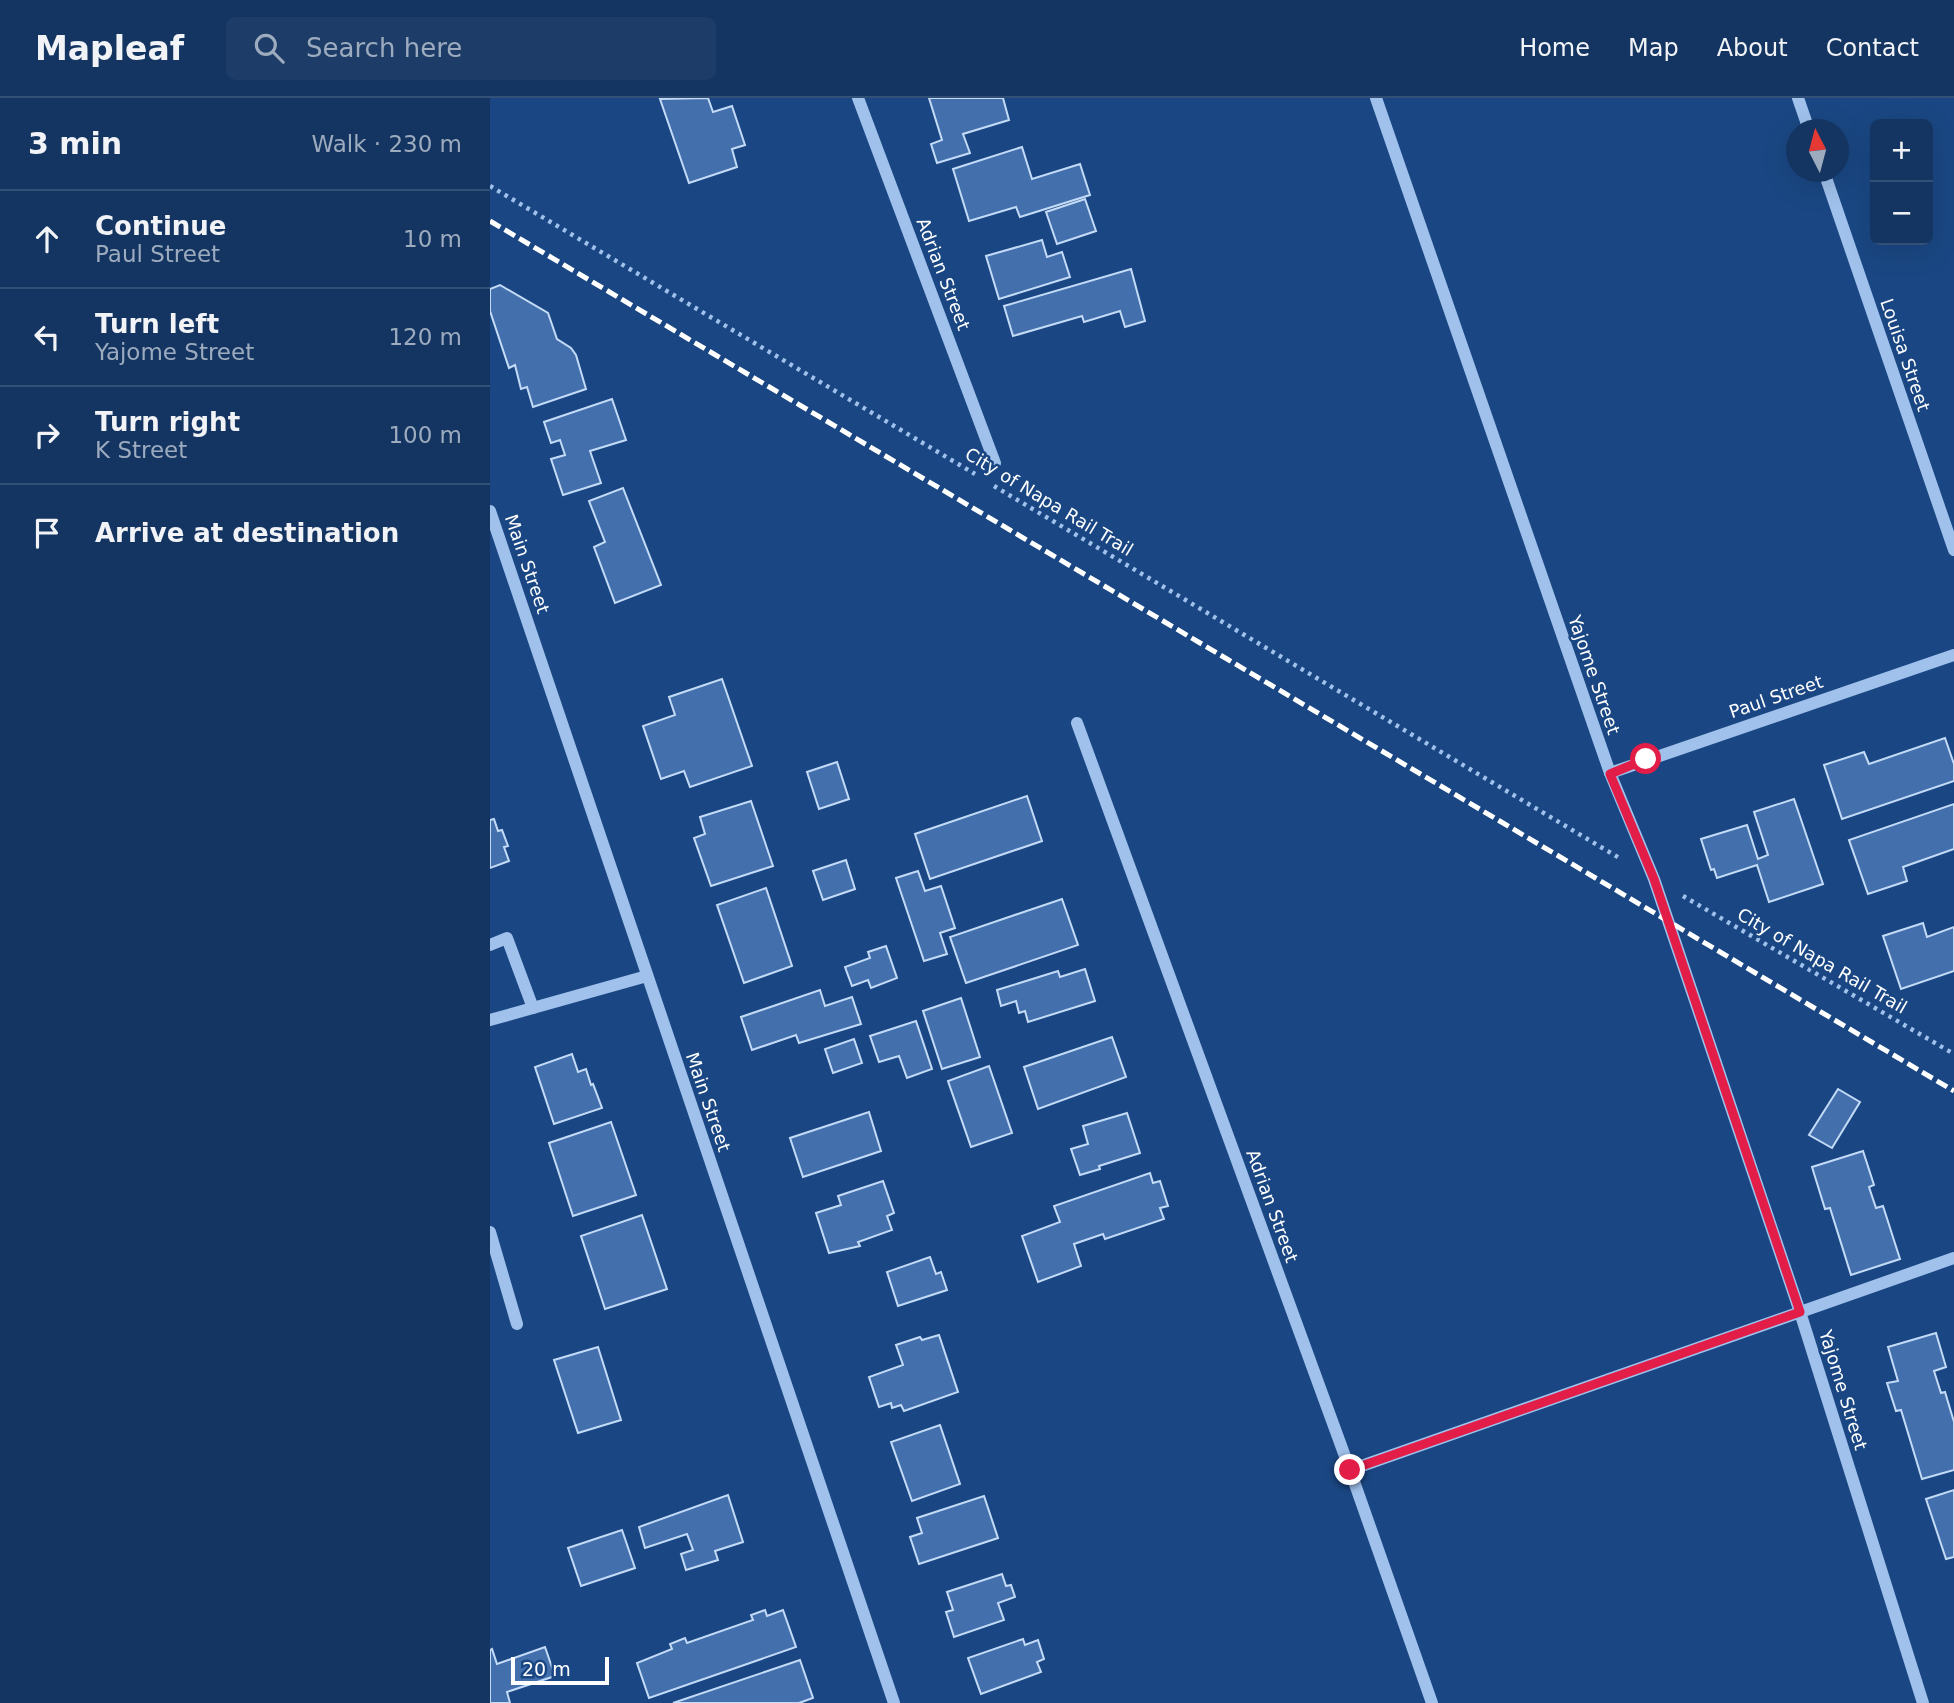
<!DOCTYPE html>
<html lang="en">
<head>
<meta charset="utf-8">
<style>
  body { margin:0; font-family:"DejaVu Sans",sans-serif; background:#1d3d68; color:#f1f3f6 }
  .controls { position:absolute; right:21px; top:21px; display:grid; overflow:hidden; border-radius:10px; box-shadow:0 7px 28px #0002 }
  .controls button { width:63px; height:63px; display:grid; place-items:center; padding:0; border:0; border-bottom:2px solid #335077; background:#143562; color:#f1f3f6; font:35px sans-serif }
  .compass { position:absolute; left:1296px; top:21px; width:63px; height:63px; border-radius:50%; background:#143562; box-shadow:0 7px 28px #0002; rotate:354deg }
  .scale { position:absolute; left:21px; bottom:18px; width:98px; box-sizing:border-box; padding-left:7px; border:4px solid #fff; border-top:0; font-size:19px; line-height:24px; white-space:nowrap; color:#fff; -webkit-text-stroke:5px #1a4783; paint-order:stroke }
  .stop { position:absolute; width:21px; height:21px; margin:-16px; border:5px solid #e11d48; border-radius:50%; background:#fff }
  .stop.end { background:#e11d48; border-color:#fff; box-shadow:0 2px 7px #0008 }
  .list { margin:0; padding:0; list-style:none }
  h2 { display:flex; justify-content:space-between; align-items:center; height:91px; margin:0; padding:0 28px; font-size:30px }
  h2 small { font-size:23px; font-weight:400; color:#9dabbe }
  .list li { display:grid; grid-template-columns:46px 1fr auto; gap:21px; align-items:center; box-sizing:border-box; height:98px; padding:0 28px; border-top:2px solid #335077 }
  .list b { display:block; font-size:26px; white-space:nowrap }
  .list p { margin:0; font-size:23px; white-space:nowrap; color:#9dabbe }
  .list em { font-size:23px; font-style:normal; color:#9dabbe }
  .icon { flex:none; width:38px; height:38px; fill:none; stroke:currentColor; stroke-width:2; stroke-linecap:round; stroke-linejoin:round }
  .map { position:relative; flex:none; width:1464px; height:1605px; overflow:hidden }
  header { display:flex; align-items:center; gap:42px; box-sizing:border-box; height:98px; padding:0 35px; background:#143562; border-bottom:2px solid #335077 }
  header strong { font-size:33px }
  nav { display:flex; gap:38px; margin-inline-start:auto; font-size:24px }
  .search { width:490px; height:63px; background:#1d3d68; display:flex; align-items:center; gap:18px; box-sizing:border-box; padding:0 24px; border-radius:10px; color:#9dabbe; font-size:26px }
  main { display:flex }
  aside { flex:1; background:#143562 }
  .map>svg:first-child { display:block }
</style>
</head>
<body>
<header>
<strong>Mapleaf</strong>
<div class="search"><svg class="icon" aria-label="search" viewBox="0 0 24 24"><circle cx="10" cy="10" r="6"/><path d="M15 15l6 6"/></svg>Search here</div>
<nav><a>Home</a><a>Map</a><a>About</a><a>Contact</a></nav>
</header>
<main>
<aside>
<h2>3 min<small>Walk · 230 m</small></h2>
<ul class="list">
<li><svg class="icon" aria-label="ahead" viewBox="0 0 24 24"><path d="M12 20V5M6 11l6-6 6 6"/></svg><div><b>Continue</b><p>Paul Street</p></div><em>10 m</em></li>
<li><svg class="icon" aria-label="left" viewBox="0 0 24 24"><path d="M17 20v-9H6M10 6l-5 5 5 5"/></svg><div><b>Turn left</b><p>Yajome Street</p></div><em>120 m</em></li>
<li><svg class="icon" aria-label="right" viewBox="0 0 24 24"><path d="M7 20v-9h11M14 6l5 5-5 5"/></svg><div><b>Turn right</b><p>K Street</p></div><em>100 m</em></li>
<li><svg class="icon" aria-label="arrive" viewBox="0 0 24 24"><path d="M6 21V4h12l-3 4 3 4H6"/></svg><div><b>Arrive at destination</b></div></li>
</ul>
</aside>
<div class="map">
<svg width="1464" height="1605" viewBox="0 0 1464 1605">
  <rect width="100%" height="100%" fill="#1a4783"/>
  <!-- building -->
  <g fill="#4370ac" stroke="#c4dbf8" stroke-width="2">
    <path d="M218,0L223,14L242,8L255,47L242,51L247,69L199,85L170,1Z"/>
    <path d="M439,0H513L519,22L473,36L480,55L447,65L441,46L452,42Z"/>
    <path d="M532,49L542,81L590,66L600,97L530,119L526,109L479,123L463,71Z"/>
    <path d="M595,101L606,133L567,146L556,114Z"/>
    <path d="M552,142L557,159L572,154L580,179L509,201L496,158Z"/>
    <path d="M641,171L655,223L635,229L630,213L594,224L592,218L523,238L514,208Z"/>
    <path d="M10,187L58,215L67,241L81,250L86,257L96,291L43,309L37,289L31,291L25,267L19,270L0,213V191Z"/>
    <path d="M122,301L136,342L100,353L111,385L73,397L61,361L75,357L70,342L61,345L54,324Z"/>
    <path d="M133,390L171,487L125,505L104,449L115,444L99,403Z"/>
    <path d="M232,581L262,668L200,689L194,673L171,681L153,628L185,617L179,599Z"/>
    <path d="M1455,640L1464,666V683L1352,721L1334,667L1374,654L1379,666Z"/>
    <path d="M347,664L359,701L329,711L317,674Z"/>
    <path d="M537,698L552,743L440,781L425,736Z"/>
    <path d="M1304,701L1333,786L1279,804L1267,767L1227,780L1224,771L1221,772L1211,741L1257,727L1268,761L1278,757L1264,714Z"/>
    <path d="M261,703L283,768L221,788L204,740L215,736L210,719Z"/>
    <path d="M1464,706V751L1413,769L1417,783L1378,796L1359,742Z"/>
    <path d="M4,721L8,733L12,732L18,748L14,749L19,763L0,770V722Z"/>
    <path d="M356,762L365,791L333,802L323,773Z"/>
    <path d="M428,773L435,793L451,788L465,830L450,835L457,856L434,863L406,780Z"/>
    <path d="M276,790L302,868L254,885L227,807Z"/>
    <path d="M572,801L588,847L476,885L460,839Z"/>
    <path d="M1433,825L1437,839L1464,829V873L1411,891L1393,838Z"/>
    <path d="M396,848L407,880L381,890L378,882L362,888L355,869L380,860L378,854Z"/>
    <path d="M595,871L605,903L538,924L535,913L529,915L526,903L511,908L507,892L568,873L570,879Z"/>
    <path d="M330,892L335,908L362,899L371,926L309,945L306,937L262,952L251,919Z"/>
    <path d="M471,900L490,959L452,971L433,913Z"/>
    <path d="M426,923L442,971L417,980L409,958L389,964L380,938Z"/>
    <path d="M622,939L636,979L548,1011L534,969Z"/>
    <path d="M364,941L372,965L343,975L335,951Z"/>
    <path d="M82,956L88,974L96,971L101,987L103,986L112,1010L64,1026L45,969Z"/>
    <path d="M499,968L522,1035L481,1049L458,983Z"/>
    <path d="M1348,991L1370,1004L1342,1050L1319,1037Z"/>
    <path d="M379,1014L391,1053L313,1079L300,1040Z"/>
    <path d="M637,1015L650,1055L609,1068L610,1071L590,1077L581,1051L598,1046L593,1028Z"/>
    <path d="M121,1024L146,1097L83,1118L59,1045Z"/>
    <path d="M1373,1053L1384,1087L1379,1089L1386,1110L1393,1108L1410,1161L1361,1177L1340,1110L1335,1111L1322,1069Z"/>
    <path d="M660,1075L663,1085L670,1083L678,1108L670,1110L674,1121L615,1141L613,1136L584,1146L591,1168L548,1184L532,1138L570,1124L564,1108Z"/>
    <path d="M393,1083L404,1115L397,1118L402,1132L368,1144L370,1148L339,1155L326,1115L351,1107L348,1098Z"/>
    <path d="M152,1117L177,1191L115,1211L91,1138Z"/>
    <path d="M440,1159L446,1176L451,1174L457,1192L408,1208L397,1174Z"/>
    <path d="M1446,1235L1456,1269L1444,1273L1451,1295L1455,1294L1464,1324V1372L1432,1381L1411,1312L1406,1313L1397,1285L1408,1283L1398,1249Z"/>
    <path d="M449,1237L468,1294L414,1313L411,1307L402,1310L401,1305L389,1309L379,1279L413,1267L406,1247L430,1239L432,1242Z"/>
    <path d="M108,1249L131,1322L88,1335L64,1262Z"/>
    <path d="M450,1327L470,1386L422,1403L401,1344Z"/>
    <path d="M1464,1392V1459L1456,1461L1436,1401Z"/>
    <path d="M238,1397L253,1444L225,1453L228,1462L196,1472L191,1456L203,1452L197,1436L155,1450L149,1429Z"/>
    <path d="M494,1398L508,1440L429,1466L420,1439L432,1435L427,1420Z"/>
    <path d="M132,1432L145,1470L91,1488L78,1450Z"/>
    <path d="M512,1476L516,1488L521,1487L525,1499L508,1505L514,1522L464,1539L456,1514L463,1512L457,1494Z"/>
    <path d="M275,1512L277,1518L293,1512L306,1549L159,1600L147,1565L182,1551L180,1546L195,1540L197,1545L263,1522L261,1517Z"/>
    <path d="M533,1541L535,1547L548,1542L554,1561L547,1564L551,1574L491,1596L478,1560Z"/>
    <path d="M55,1549L65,1578L17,1594L20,1605H0V1552L2,1551L7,1566Z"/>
    <path d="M310,1562L323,1600L309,1605H183Z"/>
  </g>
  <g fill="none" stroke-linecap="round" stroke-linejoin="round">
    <!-- path -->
    <g stroke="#9fc1eb" stroke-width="4.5" stroke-dasharray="3.5 5" stroke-linecap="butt">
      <path d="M0,88L485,376"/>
      <path d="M504,388L1131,761"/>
      <path d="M1193,798L1464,956"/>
    </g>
    <!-- minor -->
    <g stroke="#9fc1eb" stroke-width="12">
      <path d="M368,0L505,365"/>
      <path d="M886,0L1120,675L1164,781L1310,1214L1433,1605"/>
      <path d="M1308,0L1319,32"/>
      <path d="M1334,74L1464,452"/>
      <path d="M0,413L404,1605"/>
      <path d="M587,625L860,1372L942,1605"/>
      <path d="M1120,675L1464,557"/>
      <path d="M0,847L17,840L43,910"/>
      <path d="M0,922L157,878"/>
      <path d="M0,1134L27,1226"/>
      <path d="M860,1372L1464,1160"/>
    </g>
    <!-- rail -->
    <path stroke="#fff" stroke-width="5" stroke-dasharray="12 5" stroke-linecap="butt" d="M0,123L1464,993"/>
  </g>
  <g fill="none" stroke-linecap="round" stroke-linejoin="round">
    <!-- route -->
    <path stroke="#e11d48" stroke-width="9" d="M860,1372L1310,1214L1164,781L1120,676L1156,661"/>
  </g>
  <g text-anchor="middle" stroke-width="5" stroke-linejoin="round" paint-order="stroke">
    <!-- street labels -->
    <g font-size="18" fill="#fff" stroke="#1a4783">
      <text transform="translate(453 176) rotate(69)" y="6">Adrian Street</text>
      <text transform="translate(1415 257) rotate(71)" y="6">Louisa Street</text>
      <text transform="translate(559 404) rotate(31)" y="6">City of Napa Rail Trail</text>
      <text transform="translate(37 466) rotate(71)" y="6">Main Street</text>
      <text transform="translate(1104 577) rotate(71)" y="6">Yajome Street</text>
      <text transform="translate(1286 599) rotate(-19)" y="6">Paul Street</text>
      <text transform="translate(1332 863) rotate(30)" y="6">City of Napa Rail Trail</text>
      <text transform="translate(218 1004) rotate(71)" y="6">Main Street</text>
      <text transform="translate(782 1108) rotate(70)" y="6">Adrian Street</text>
      <text transform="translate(1353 1292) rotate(73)" y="6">Yajome Street</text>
    </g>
  </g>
</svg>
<div class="controls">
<button>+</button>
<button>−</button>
</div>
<svg class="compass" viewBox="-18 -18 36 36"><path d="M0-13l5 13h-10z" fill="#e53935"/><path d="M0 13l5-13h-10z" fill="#9dabbe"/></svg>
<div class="scale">20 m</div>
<div class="stop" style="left:1156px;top:661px"></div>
<div class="stop end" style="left:860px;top:1372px"></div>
</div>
</main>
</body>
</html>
